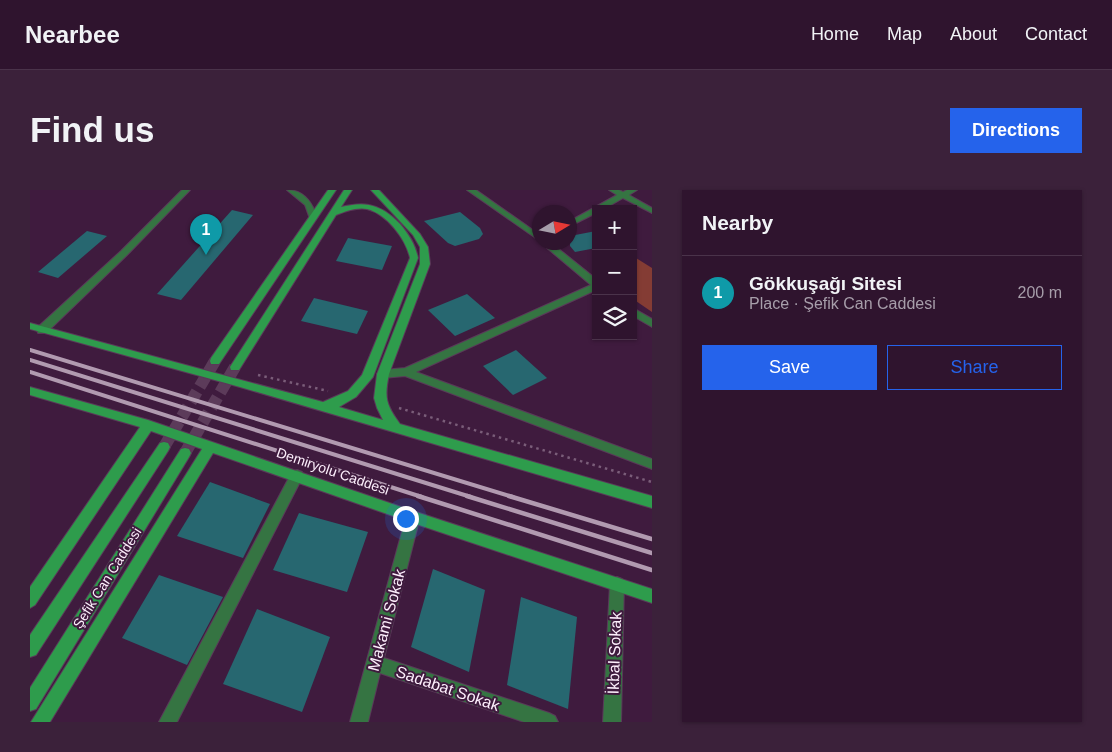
<!DOCTYPE html>
<html lang="en">
<head>
<meta charset="utf-8">
<style>
  body { margin:0; font-family:Arial,sans-serif; background:#3b213a; color:#f1f3f6 }
  .controls { position:absolute; right:15px; top:15px; display:grid; overflow:hidden; border-radius:0px; box-shadow:0 1px 4px #0004 }
  .controls button { width:45px; height:45px; display:grid; place-items:center; padding:0; border:0; border-bottom:1px solid #4a334a; background:#2f142e; color:#f1f3f6; font:25px sans-serif }
  .compass { position:absolute; left:502px; top:15px; width:45px; height:45px; border-radius:50%; background:#2f142e; box-shadow:0 1px 4px #0004; rotate:80deg }
  .you { position:absolute; left:375px; top:328px; width:18px; height:18px; margin:-12px; border:4px solid #fff; border-radius:50%; background:#1a73e8; box-shadow:0 0 0 8px #1a73e833 }
  .badge { display:grid; place-items:center; width:32px; height:32px; border-radius:50%; background:#2563eb; color:#fff; font-size:16px; font-weight:700 }
  .pin { position:absolute; translate:-50% -41px; filter:drop-shadow(0 1px 2px #0008) }
  .pin::after { content:''; position:absolute; top:26px; width:18px; height:15px; background:inherit; clip-path:polygon(0 0,100% 0,50% 100%) }
  .list { margin:0; padding:0; list-style:none }
  h2 { display:flex; justify-content:space-between; align-items:center; height:65px; margin:0; padding:0 20px; font-size:21px }
  h2 small { font-size:16px; font-weight:400; color:#a79eaa }
  .list li { display:grid; grid-template-columns:32px 1fr auto; gap:15px; align-items:center; box-sizing:border-box; height:75px; padding:0 20px; border-top:1px solid #4a334a }
  .list b { display:block; font-size:19px; white-space:nowrap }
  .list p { margin:0; font-size:16px; white-space:nowrap; color:#a79eaa }
  .list em { font-size:16px; font-style:normal; color:#a79eaa }
  .actions { display:flex; gap:10px; padding:15px 20px }
  .actions a { flex:1; padding:11px 0; border:1px solid #2563eb; border-radius:0px; text-align:center; font-size:18px; color:#2563eb }
  .actions .main { background:#2563eb; color:#fff }
  .icon { flex:none; width:28px; height:28px; fill:none; stroke:currentColor; stroke-width:2; stroke-linecap:round; stroke-linejoin:round }
  .map { position:relative; flex:none; width:622px; height:532px; overflow:hidden; border-radius:0px }
  header { display:flex; align-items:center; gap:30px; box-sizing:border-box; height:70px; padding:0 25px; background:#2f142e; border-bottom:1px solid #4a334a }
  header strong { font-size:24px }
  nav { display:flex; gap:28px; margin-inline-start:auto; font-size:18px }
  .intro { display:flex; align-items:center; justify-content:space-between; box-sizing:border-box; height:120px; padding:0 30px }
  h1 { margin:0; font-size:35px }
  .button { padding:12px 22px; border-radius:0px; background:#2563eb; color:#fff; font-size:18px; font-weight:700 }
  main { display:flex; gap:30px; padding:0 30px }
  aside { flex:1; background:#2f142e; border-radius:0px; box-shadow:0 1px 4px #0004 }
  .map>svg:first-child { display:block }
</style>
</head>
<body>
<header>
<strong>Nearbee</strong>
<nav><a>Home</a><a>Map</a><a>About</a><a>Contact</a></nav>
</header>
<div class="intro"><h1>Find us</h1><a class="button">Directions</a></div>
<main>
<div class="map">
<svg width="622" height="532" viewBox="0 0 622 532">
  <rect width="100%" height="100%" fill="#3f1b3e"/>
  <!-- green -->
  <path fill="#843c34" d="M606,68L622,78V122L603,109V69Z"/>
  <!-- building -->
  <g fill="#276770">
    <path d="M202,20L223,25L151,110L127,104Z"/>
    <path d="M430,22L450,38L453,44L449,49L425,56L418,53L394,31Z"/>
    <path d="M57,41L77,46L28,88L8,82Z"/>
    <path d="M566,41V58L545,62L540,56V46Z"/>
    <path d="M318,48L362,56L352,80L306,71Z"/>
    <path d="M437,104L465,128L425,146L398,120Z"/>
    <path d="M284,108L338,121L327,144L271,131Z"/>
    <path d="M486,160L517,188L483,205L453,176Z"/>
    <path d="M180,292L240,314L213,368L147,346Z"/>
    <path d="M269,323L338,342L317,402L243,380Z"/>
    <path d="M403,379L455,400L439,482L381,457Z"/>
    <path d="M129,385L193,407L157,475L92,448Z"/>
    <path d="M491,407L547,427L538,519L477,495Z"/>
    <path d="M227,419L300,447L272,522L193,494Z"/>
  </g>
  <g fill="none" stroke-linecap="round" stroke-linejoin="round">
    <!-- secondary-tunnel -->
    <g stroke="#5c3b5a" stroke-width="12" stroke-dasharray="12 5.5" stroke-linecap="butt">
      <path d="M134,257L185,171"/>
      <path d="M155,263L205,177"/>
    </g>
    <!-- street casing -->
    <g stroke="#5a3959" stroke-width="2">
      <g id="street">
        <path d="M152,0H160L97,65L16,143H8L7,140L8,137L91,61Z"/>
        <path d="M257,0C274,0 282,12 287,27L286,29H280L275,15Z"/>
        <path d="M437,0H446L510,45V51Z"/>
        <path d="M579,0H589L593,2L597,0H607L599,5L622,18V23L593,8L574,19H566V23L540,36V31L587,5Z"/>
        <path d="M510,52H520L566,89V100L386,182L622,269V279L375,186L353,188L347,184L353,180L375,178L561,95Z"/>
        <path d="M603,118L622,129V137L603,126Z"/>
        <path d="M267,280L272,282L273,286L147,532H129L262,282Z"/>
        <path d="M383,321L388,323L390,327L354,468L519,523L525,526L528,532H494L350,483L338,532H320L376,327L378,323Z"/>
        <path d="M587,387L592,389L594,394L591,532H573L580,394L582,389Z"/>
      </g>
    </g>
    <!-- secondary casing -->
    <g stroke="#5a3959" stroke-width="2">
      <g id="secondary">
        <path d="M298,0H306L189,174H181L180,171L181,168Z"/>
        <path d="M314,0H322L311,17C320,15 329,13 339,15C362,19 384,46 388,68L343,187L326,207L309,217L353,230L347,218L344,208L347,184L390,74V57L383,45L341,0H349L390,44L398,57L400,74L359,184C354,208 356,215 370,234L622,306V318L210,197L0,139V133L293,212L318,201L332,185L380,68C376,49 357,24 337,19C327,17 316,21 306,25L209,180H201L200,177Z"/>
        <path d="M0,197L118,230L383,321L622,399V413L383,333L183,263L20,532H1L172,259L121,241L5,415L0,418V397L110,237L0,205Z"/>
        <path d="M134,252L138,253L140,257L138,261L6,465L0,467V445L130,253Z"/>
        <path d="M155,258L159,259L161,263L159,267L6,519L0,521V498L151,259Z"/>
      </g>
    </g>
    <!-- path -->
    <g stroke="#7a5d79" stroke-width="2.5" stroke-dasharray="2.5 4" stroke-linecap="butt">
      <path d="M228,185L298,201"/>
      <path d="M369,218L622,292"/>
    </g>
    <!-- street -->
    <use href="#street" fill="#357442" fill-rule="evenodd"/>
    <!-- secondary -->
    <use href="#secondary" fill="#2e9c4c" fill-rule="evenodd"/>
    <!-- rail-far1 -->
    <g stroke="#b19ab0" stroke-width="4">
      <path d="M0,160L483,307"/>
      <path d="M0,170L441,307"/>
      <path d="M0,182L392,307"/>
    </g>
    <!-- rail -->
    <g stroke="#b19ab0" stroke-width="4.5">
      <path d="M388,306L622,380"/>
      <path d="M437,306L622,363"/>
      <path d="M479,306L622,349"/>
    </g>
  </g>
  <g text-anchor="middle" stroke-width="4" stroke-linejoin="round" paint-order="stroke">
    <!-- street labels -->
    <g font-size="14" fill="#fdeffc" stroke="#3f1b3e">
      <text transform="translate(303 281) rotate(19)" y="5">Demiryolu Caddesi</text>
      <text transform="translate(77 388) rotate(-58)" y="5">Şefik Can Caddesi</text>
    </g>
    <!-- near-street labels -->
    <g font-size="16" fill="#fdeffc" stroke="#3f1b3e">
      <text transform="translate(356 430) rotate(-75)" y="6">Makami Sokak</text>
      <text transform="translate(584 463) rotate(-88)" y="6">İkbal Sokak</text>
      <text transform="translate(418 498) rotate(19)" y="6">Sadabat Sokak</text>
    </g>
  </g>
</svg>
<div class="controls">
<button>+</button>
<button>−</button>
<button><svg class="icon" aria-label="layers" viewBox="0 0 24 24"><path d="M12 4l9 5-9 5-9-5zM3 14l9 5 9-5"/></svg></button>
</div>
<svg class="compass" viewBox="-18 -18 36 36"><path d="M0-13l5 13h-10z" fill="#e53935"/><path d="M0 13l5-13h-10z" fill="#a79eaa"/></svg>
<div class="you"></div>
<div class="pin badge" style="left:176px;top:65px;background:#0f9aa8">1</div>
</div>
<aside>
<h2>Nearby<small></small></h2>
<ul class="list">
<li><span class="badge" style="background:#0f9aa8">1</span><div><b>Gökkuşağı Sitesi</b><p>Place · Şefik Can Caddesi</p></div><em>200 m</em></li>
</ul>
<div class="actions"><a class="main">Save</a><a>Share</a></div>
</aside>
</main>
</body>
</html>
